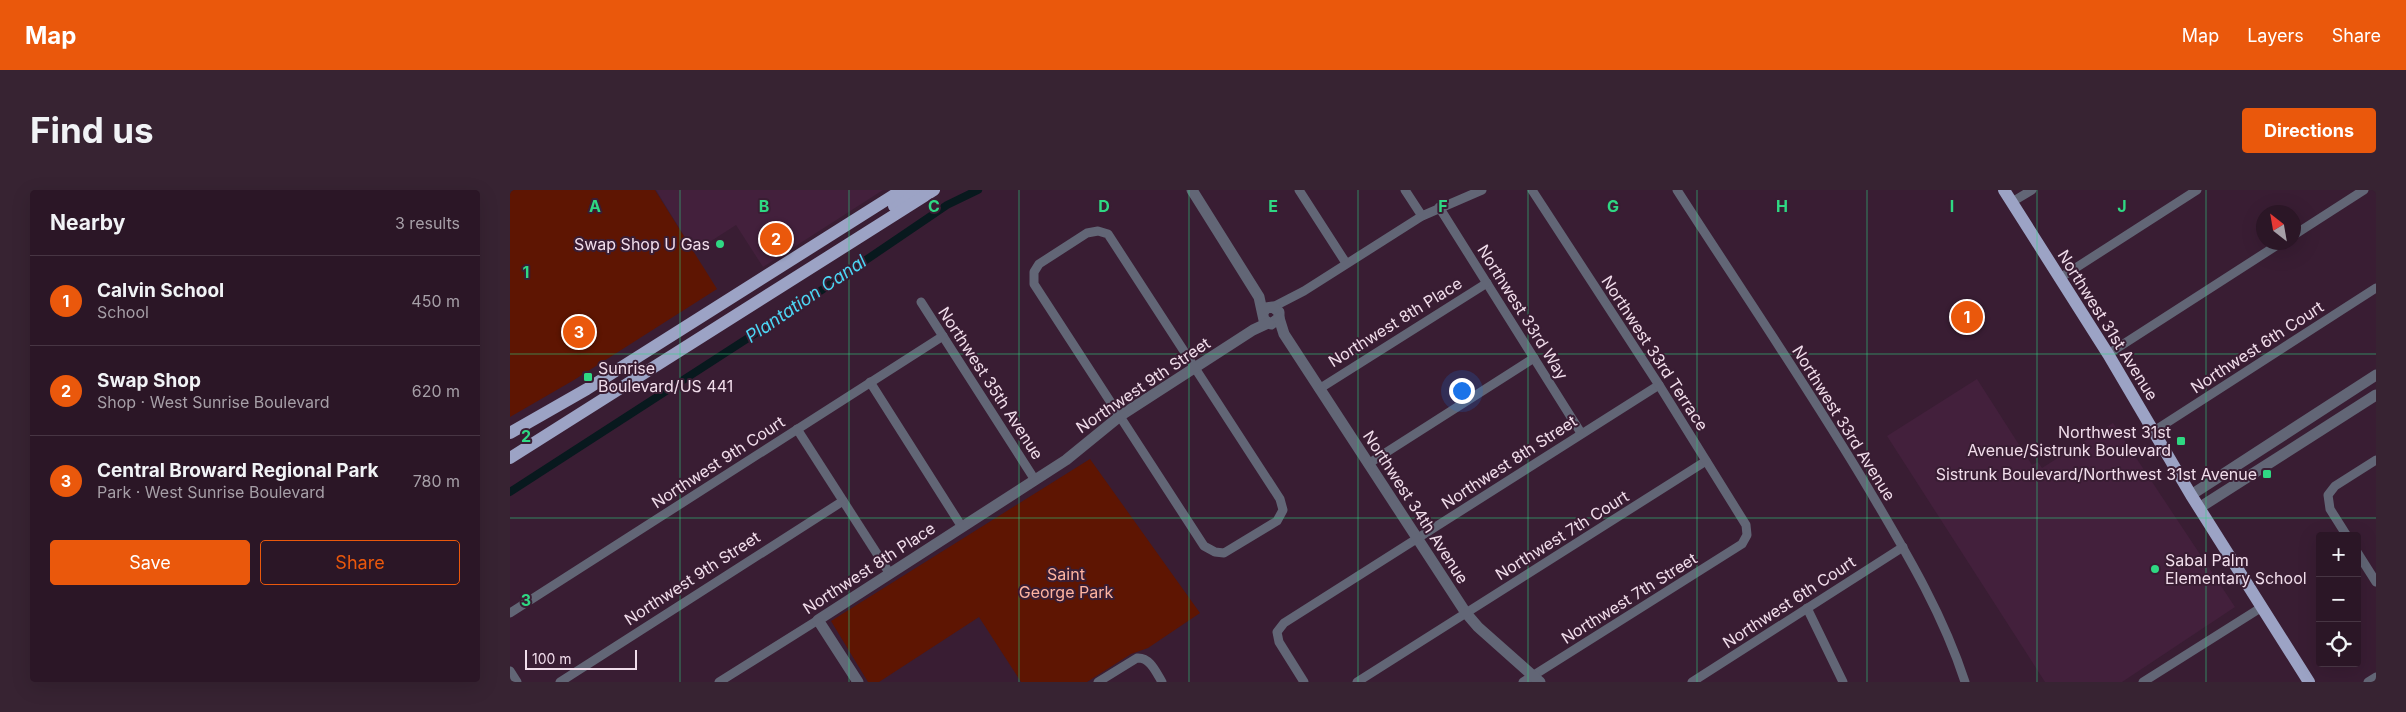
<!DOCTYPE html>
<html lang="en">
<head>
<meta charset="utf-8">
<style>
  body { margin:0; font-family:Inter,sans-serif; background:#372332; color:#f1f3f6 }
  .controls { position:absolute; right:15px; bottom:15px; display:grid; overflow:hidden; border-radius:5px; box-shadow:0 5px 20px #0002 }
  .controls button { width:45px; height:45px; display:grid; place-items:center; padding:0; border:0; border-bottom:1px solid #473543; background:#2b1626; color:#f1f3f6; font:25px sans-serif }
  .compass { position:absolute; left:1746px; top:15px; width:45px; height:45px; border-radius:50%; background:#2b1626; box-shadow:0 5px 20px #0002; rotate:329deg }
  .scale { position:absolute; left:15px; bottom:12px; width:112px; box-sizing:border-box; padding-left:5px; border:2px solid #f1ddeb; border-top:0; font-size:14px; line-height:18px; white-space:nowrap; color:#f1ddeb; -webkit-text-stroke:4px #391d33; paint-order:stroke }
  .you { position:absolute; left:951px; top:200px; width:18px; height:18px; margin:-12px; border:4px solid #fff; border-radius:50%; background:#1a73e8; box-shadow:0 0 0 8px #1a73e833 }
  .badge { display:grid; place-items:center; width:32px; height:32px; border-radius:50%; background:#ea580c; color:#fff; font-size:16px; font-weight:700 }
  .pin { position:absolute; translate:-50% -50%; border:2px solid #fff; box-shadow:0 1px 5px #0006 }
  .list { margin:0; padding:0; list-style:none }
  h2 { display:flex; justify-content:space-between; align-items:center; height:65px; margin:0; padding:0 20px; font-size:21px }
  h2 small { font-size:16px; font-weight:400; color:#a69fa7 }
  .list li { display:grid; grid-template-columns:32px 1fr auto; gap:15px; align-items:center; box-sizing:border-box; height:90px; padding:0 20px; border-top:1px solid #473543 }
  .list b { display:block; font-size:19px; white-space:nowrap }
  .list p { margin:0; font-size:16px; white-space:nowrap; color:#a69fa7 }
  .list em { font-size:16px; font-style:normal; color:#a69fa7 }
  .actions { display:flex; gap:10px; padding:15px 20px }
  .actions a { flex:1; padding:11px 0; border:1px solid #ea580c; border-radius:5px; text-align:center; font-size:18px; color:#ea580c }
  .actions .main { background:#ea580c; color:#fff }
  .icon { flex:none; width:28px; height:28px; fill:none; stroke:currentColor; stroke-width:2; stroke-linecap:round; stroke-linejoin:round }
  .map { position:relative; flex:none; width:1866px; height:492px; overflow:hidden; border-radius:5px }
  header { display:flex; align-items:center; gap:30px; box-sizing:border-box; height:70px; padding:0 25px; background:#ea580c; color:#fff }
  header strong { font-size:24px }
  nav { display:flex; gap:28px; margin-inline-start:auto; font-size:18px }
  .intro { display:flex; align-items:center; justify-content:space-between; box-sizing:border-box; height:120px; padding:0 30px }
  h1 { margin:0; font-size:35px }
  .button { padding:12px 22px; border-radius:5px; background:#ea580c; color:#fff; font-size:18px; font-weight:700 }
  main { display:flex; gap:30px; padding:0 30px }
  aside { flex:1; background:#2b1626; border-radius:5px; box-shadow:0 5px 20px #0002 }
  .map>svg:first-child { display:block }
</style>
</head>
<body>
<header>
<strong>Map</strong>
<nav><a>Map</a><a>Layers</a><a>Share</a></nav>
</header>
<div class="intro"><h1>Find us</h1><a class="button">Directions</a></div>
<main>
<aside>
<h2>Nearby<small>3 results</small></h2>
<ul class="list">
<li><span class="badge">1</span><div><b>Calvin School</b><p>School</p></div><em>450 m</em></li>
<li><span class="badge">2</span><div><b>Swap Shop</b><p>Shop · West Sunrise Boulevard</p></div><em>620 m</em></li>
<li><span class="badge">3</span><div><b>Central Broward Regional Park</b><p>Park · West Sunrise Boulevard</p></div><em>780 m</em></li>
</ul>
<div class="actions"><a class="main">Save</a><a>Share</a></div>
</aside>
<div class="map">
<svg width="1866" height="492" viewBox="0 0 1866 492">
  <rect width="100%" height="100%" fill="#391d33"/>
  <!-- built -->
  <g fill="#43203c">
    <path d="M146,0H373L253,77L226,35L184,62Z"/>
    <path d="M1467,189L1522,275L1528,272L1532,278L1603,233L1725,417L1612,492H1535L1377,246Z"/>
  </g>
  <!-- green -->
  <g fill="#5e1502">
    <path d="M0,0H145L207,99L64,190L0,227Z"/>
    <path d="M580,269L690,423L638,458L621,464L577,492H511L469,427L369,492H358L321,431Z"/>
  </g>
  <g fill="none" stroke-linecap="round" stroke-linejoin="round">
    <!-- canal -->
    <path stroke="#08191e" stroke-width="8" d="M0,302L297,110L437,15L468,0"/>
    <!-- minor -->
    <g stroke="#626676" stroke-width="9">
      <path d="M789,0L836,73"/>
      <path d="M895,0L912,26"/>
      <path d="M1167,0C1232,101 1300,200 1361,303C1397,364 1433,424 1455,492"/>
      <path d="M1502,12L1522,0"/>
      <path d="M929,17L1071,243"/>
      <path d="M588,41L598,44L770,309L773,320L767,331L714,363L705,362L694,356L524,94V82L529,74L577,43Z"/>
      <path d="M1784,45L1854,0"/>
      <path d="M1550,88L1687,0"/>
      <path d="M411,112L525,290"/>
      <path d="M763,117L794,101L912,26L972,0"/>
      <path d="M1598,164L1772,52"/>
      <path d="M360,192L452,337"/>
      <path d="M809,199L977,93"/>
      <path d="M287,239L380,384"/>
      <path d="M1644,241L1866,98"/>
      <path d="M858,274L1024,168"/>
      <path d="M1837,346L1820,319L1818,305L1825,296L1866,270"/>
      <path d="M1847,362L1866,392"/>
      <path d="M1297,418L1333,492"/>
      <path d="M0,423L433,146"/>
      <path d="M0,481L7,492"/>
      <path d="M50,492L333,311"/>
      <path d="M209,492L308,430"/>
      <path d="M588,492L627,468C640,467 646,482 652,492"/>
      <path d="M794,492L769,452L767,442L774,433L1149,195"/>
      <path d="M847,492L1196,271"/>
      <path d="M1013,492L1232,354L1237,345L1236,335L1149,195L1022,0"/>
      <path d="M1182,492L1393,357"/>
      <path d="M1633,492L1752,417"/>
      <path d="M1858,492L1866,487"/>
    </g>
    <!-- tertiary -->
    <g stroke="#626676" stroke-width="11">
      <path d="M682,0L749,107L754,130L761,134L769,128V122L763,117L756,118L753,123"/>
      <path d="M769,128L774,144L956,423L968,437L1030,492"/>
      <path d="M1681,305L1866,185"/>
      <path d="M1689,318L1866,205"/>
      <path d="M348,492L308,430L556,270L610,226L743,140L758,133"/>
    </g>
    <!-- primary -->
    <g stroke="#9ca3c5" stroke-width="12">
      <path d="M1494,0L1598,164L1681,305L1799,492"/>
      <path d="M384,16L408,0"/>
      <path d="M0,243L77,199L392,0"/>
      <path d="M0,268L424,0"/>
    </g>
  </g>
  <!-- grid -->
  <path fill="none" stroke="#2fd883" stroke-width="1" stroke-opacity="0.55" d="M170,0V492M339,0V492M509,0V492M679,0V492M848,0V492M1018,0V492M1187,0V492M1357,0V492M1527,0V492M1696,0V492M0,164H1866M0,328H1866"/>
  <!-- markers -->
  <g fill="#2fd883" stroke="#391d33" stroke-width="2">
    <circle cx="210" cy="54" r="5"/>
    <rect x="73" y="182" width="10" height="10" rx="2.5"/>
    <rect x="1666" y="246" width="10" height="10" rx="2.5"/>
    <rect x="1752" y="279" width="10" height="10" rx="2.5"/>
    <circle cx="1645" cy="379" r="5"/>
  </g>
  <g text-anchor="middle" stroke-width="4" stroke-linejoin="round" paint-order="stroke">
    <!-- poi labels -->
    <g font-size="16" fill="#f1ddeb" stroke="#391d33" text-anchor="end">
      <text x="200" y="60">Swap Shop U Gas</text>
      <text x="88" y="184" text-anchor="start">Sunrise<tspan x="88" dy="18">Boulevard/US 441</tspan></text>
      <text x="1661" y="248">Northwest 31st<tspan x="1661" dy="18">Avenue/Sistrunk Boulevard</tspan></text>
      <text x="1747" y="290">Sistrunk Boulevard/Northwest 31st Avenue</text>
      <text x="1655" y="376" text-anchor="start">Sabal Palm<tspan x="1655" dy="18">Elementary School</tspan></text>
    </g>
    <!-- street labels -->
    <g font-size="16" fill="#f1ddeb" stroke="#391d33">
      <text transform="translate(1013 122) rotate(58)" y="6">Northwest 33rd Way</text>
      <text transform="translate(885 132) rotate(-32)" y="6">Northwest 8th Place</text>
      <text transform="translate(1598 135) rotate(58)" y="6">Northwest 31st Avenue</text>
      <text transform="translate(1747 157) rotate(-33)" y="6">Northwest 6th Court</text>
      <text transform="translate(1145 163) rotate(57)" y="6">Northwest 33rd Terrace</text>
      <text transform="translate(481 193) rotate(57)" y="6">Northwest 35th Avenue</text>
      <text transform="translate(633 195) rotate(-34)" y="6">Northwest 9th Street</text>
      <text transform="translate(1334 233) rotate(58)" y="6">Northwest 33rd Avenue</text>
      <text transform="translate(208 272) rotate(-33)" y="6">Northwest 9th Court</text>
      <text transform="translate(999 272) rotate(-33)" y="6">Northwest 8th Street</text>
      <text transform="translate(906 317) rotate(57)" y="6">Northwest 34th Avenue</text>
      <text transform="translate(1052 345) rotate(-32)" y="6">Northwest 7th Court</text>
      <text transform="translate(359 378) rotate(-33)" y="6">Northwest 8th Place</text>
      <text transform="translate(182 388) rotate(-33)" y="6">Northwest 9th Street</text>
      <text transform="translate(1119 408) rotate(-32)" y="6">Northwest 7th Street</text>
      <text transform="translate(1279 412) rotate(-33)" y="6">Northwest 6th Court</text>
    </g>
    <!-- park labels -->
    <g font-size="16" fill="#feb3a0" stroke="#391d33">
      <text x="556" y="390">Saint<tspan x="556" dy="18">George Park</tspan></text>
    </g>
    <!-- water labels -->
    <g font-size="18" font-style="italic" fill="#4cd6f4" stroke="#391d33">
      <text transform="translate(296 109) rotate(-34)" y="6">Plantation Canal</text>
    </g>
  </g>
  <g font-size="16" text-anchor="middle" font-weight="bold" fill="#2fd883" stroke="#391d33" stroke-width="4" stroke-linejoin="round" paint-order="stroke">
    <text x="85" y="22">A</text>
    <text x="254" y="22">B</text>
    <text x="424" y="22">C</text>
    <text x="594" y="22">D</text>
    <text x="763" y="22">E</text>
    <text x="933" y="22">F</text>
    <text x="1103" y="22">G</text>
    <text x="1272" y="22">H</text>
    <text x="1442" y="22">I</text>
    <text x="1612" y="22">J</text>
    <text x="16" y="88">1</text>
    <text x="16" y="252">2</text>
    <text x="16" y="416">3</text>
  </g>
</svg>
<div class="controls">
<button>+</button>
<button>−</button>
<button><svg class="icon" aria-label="locate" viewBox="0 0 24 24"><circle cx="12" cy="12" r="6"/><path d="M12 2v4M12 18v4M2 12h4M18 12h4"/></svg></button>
</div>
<svg class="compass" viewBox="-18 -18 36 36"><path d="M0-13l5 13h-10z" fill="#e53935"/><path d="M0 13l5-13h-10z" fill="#a69fa7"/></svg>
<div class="scale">100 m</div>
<div class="you"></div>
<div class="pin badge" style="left:1457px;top:127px">1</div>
<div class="pin badge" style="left:266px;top:49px">2</div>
<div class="pin badge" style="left:69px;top:142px">3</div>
</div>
</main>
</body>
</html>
